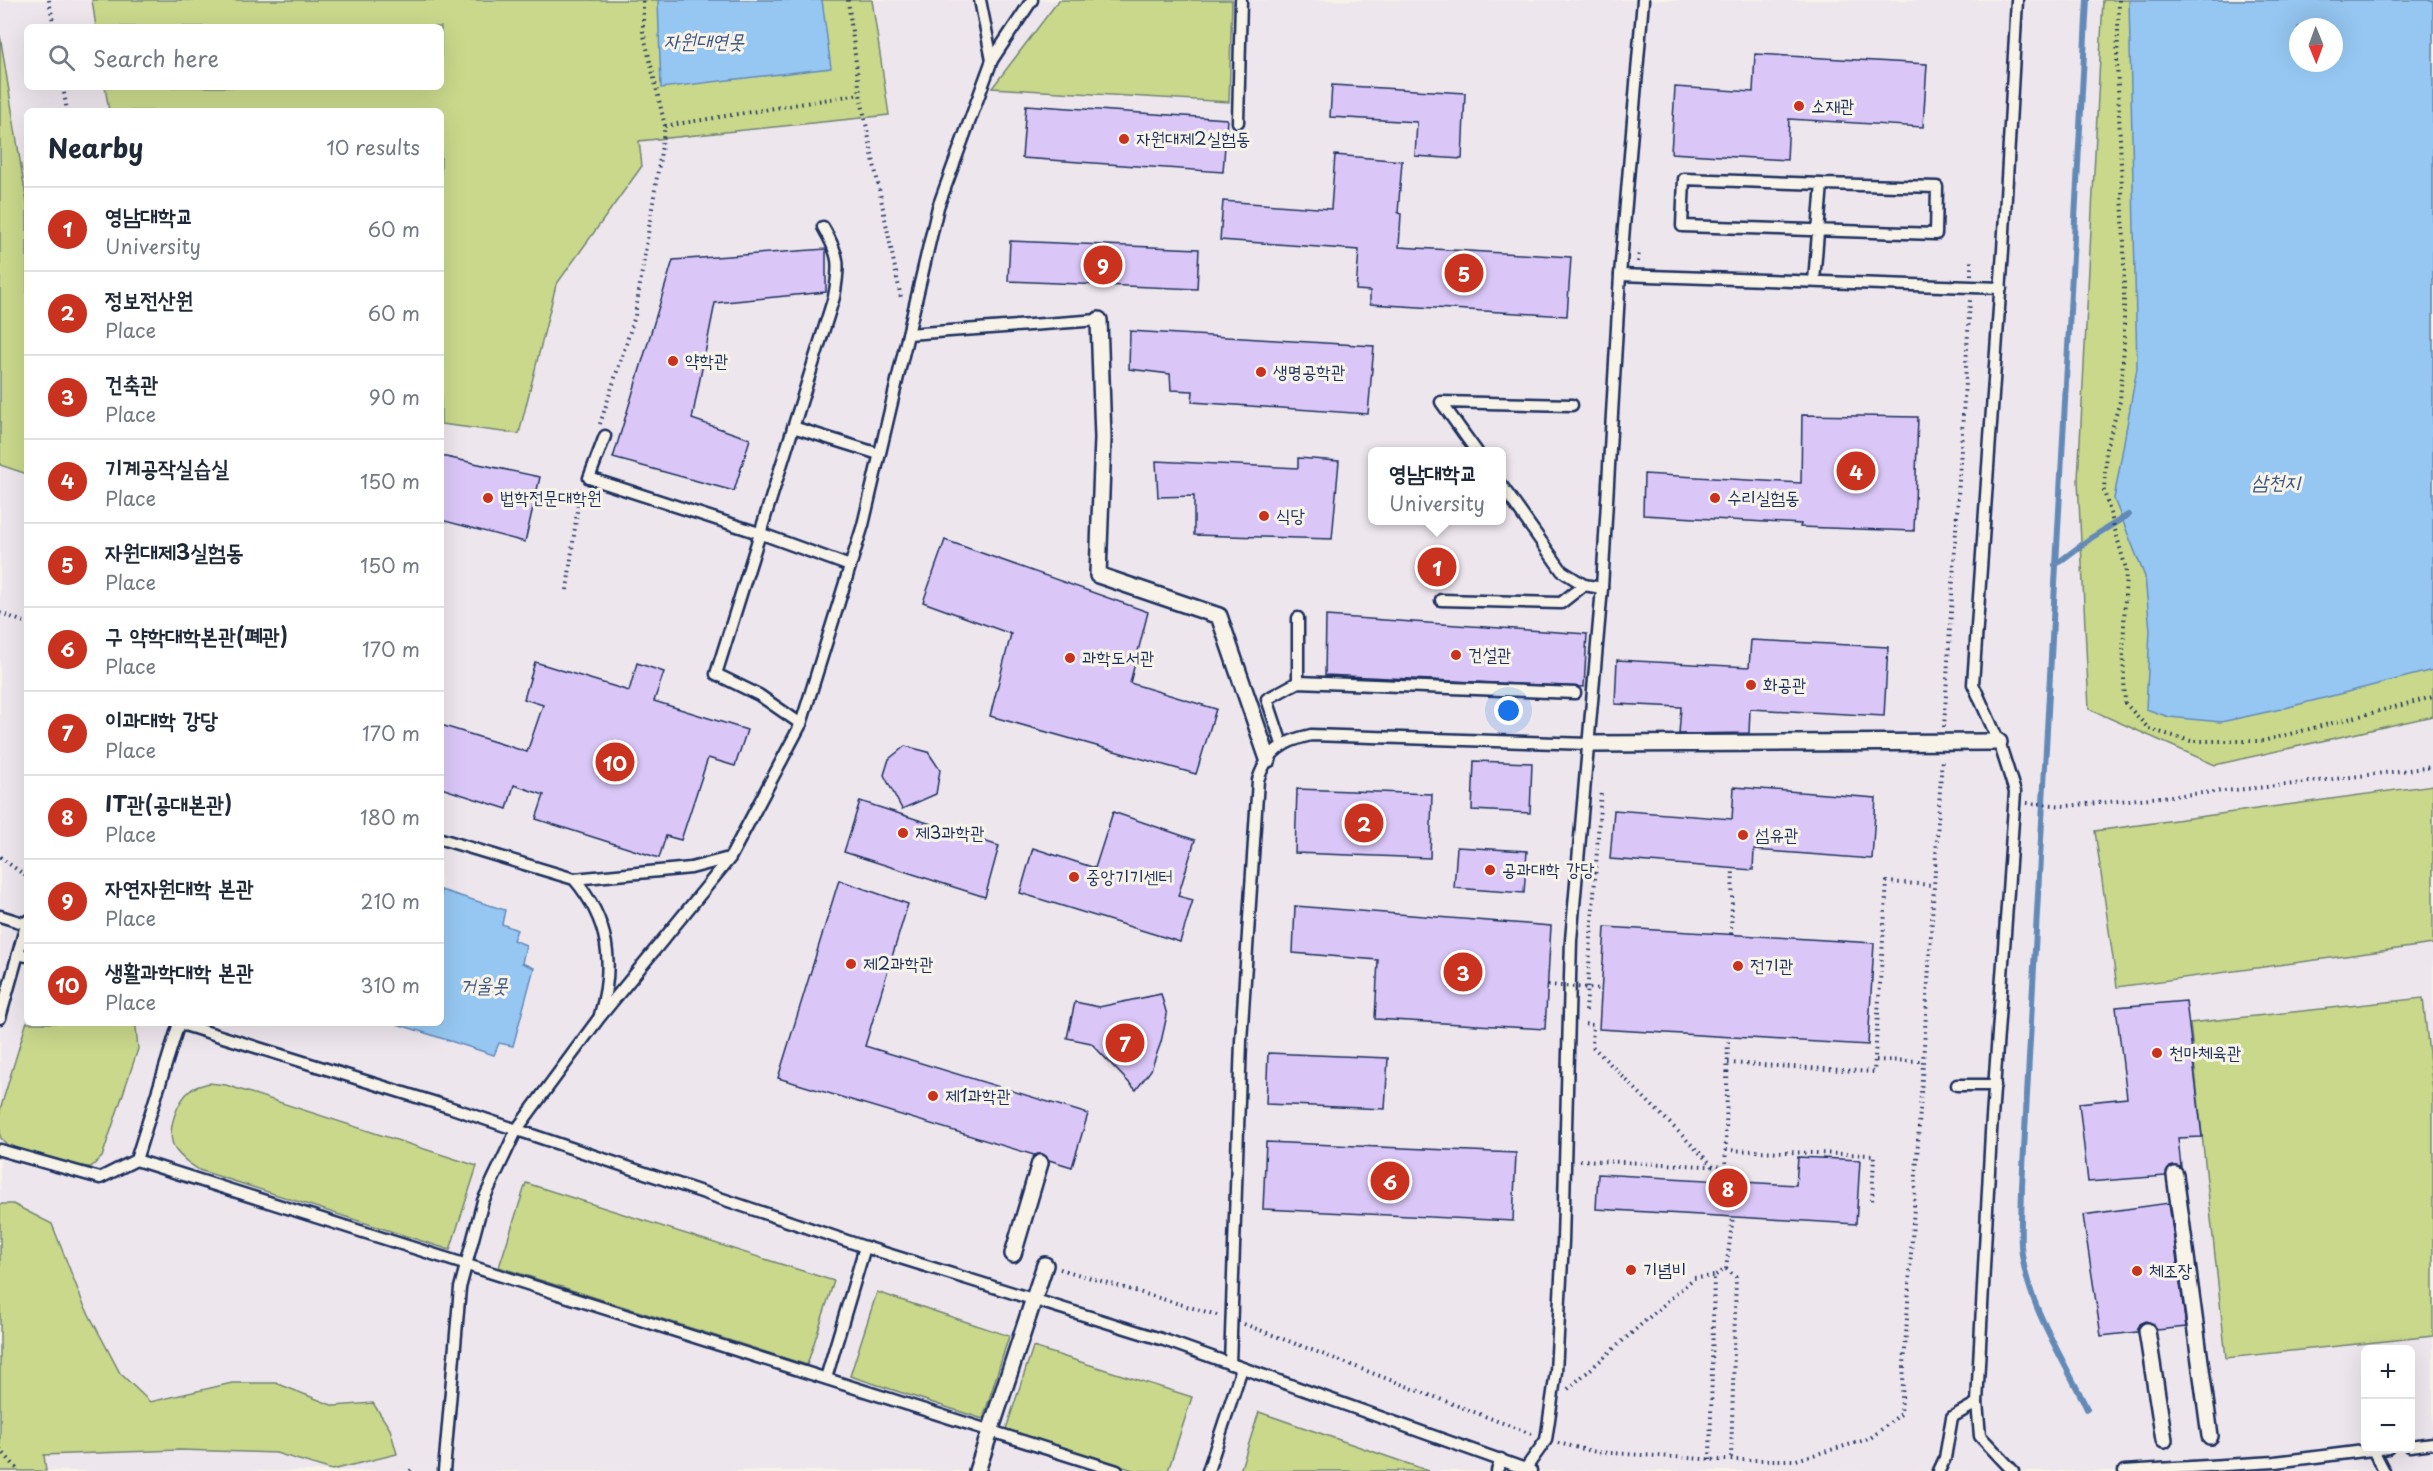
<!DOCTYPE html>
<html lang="en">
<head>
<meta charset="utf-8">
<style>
  body { margin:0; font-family:"Playpen Sans","Poor Story",sans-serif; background:#f6f6f7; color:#1f2937 }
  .controls { position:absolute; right:18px; bottom:18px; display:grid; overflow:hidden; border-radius:9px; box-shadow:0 6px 24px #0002 }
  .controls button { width:54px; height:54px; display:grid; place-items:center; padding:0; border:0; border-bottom:2px solid #e0e1e3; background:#fff; color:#1f2937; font:30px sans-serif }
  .compass { position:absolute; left:2289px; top:18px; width:54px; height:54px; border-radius:50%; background:#fff; box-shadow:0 6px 24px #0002; rotate:179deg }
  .you { position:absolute; left:1509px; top:711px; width:21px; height:21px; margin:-15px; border:4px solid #fff; border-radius:50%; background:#1a73e8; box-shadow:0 0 0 9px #1a73e833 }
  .badge { display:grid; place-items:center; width:39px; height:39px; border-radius:50%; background:#c8321e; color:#fff; font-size:20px; font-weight:700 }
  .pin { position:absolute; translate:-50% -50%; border:3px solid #fff; box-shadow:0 2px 6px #0006 }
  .popup { position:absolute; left:1368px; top:447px; width:138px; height:78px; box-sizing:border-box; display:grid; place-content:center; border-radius:9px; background:#fff; filter:drop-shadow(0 2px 4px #0005); font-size:20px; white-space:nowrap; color:#747a83 }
  .popup b { font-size:22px; color:#1f2937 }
  .popup::after { content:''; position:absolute; left:50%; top:100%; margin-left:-12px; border:12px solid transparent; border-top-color:#fff }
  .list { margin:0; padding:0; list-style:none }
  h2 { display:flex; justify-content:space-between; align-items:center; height:78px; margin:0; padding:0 24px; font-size:26px }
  h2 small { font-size:20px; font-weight:400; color:#747a83 }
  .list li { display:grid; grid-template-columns:39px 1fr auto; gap:18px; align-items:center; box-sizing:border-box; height:84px; padding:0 24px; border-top:2px solid #e0e1e3 }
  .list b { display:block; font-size:22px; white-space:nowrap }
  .list p { margin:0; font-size:20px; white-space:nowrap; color:#747a83 }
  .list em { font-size:20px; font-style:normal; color:#747a83 }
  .icon { flex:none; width:33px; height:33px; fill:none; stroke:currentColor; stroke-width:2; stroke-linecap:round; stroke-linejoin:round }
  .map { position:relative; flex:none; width:2433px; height:1471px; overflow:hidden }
  .search { position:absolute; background:#fff; box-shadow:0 6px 24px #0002; left:24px; top:24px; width:420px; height:66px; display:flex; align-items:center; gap:15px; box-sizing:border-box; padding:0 21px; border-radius:9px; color:#747a83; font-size:22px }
  .panel { position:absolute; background:#fff; box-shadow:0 6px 24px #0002; left:24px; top:108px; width:420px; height:918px; border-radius:9px }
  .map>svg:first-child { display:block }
</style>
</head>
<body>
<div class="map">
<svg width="2433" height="1471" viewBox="0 0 2433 1471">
  <rect width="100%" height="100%" fill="#f7f3e8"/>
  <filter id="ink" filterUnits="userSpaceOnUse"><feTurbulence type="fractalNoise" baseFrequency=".0167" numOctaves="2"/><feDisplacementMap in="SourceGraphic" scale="12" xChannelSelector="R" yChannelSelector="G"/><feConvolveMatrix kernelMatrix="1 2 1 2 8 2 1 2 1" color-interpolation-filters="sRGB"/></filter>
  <g filter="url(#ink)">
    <!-- built -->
    <path fill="#eee6ed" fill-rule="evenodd" d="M0,0H2433V1471H0ZM27,27H441V87H27ZM2298,27H2334V63H2298ZM27,111H441V1023H27ZM1372,452H1502V520H1372ZM2366,1350H2410V1448H2366Z"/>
    <!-- green -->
    <g fill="#c9d88b" stroke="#728474" stroke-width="1.5" fill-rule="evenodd">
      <path d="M92,0H872L889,115L639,141L642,166L556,285L519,434L441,424V111H109L105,87H441V27H96Z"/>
      <path d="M1059,0H1232L1229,102L992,88Z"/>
      <path d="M2103,0H2433V716L2215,765L2089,709L2078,480ZM2298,27H2334V63H2298Z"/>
      <path d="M0,35L27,204V474L0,465Z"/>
      <path d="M2433,785V944L2117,987L2095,831Z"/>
      <path d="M2423,998L2433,1091V1336L2226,1358L2190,1023Z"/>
      <path d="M27,1021V1023H131L136,1027L138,1049L102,1157L91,1167H76L10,1148L0,1137V1110Z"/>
      <path d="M209,1083L226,1085L477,1166L450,1250L199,1170C190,1164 181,1158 175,1149C165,1132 177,1100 192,1089C196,1086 204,1085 209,1083Z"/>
      <path d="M526,1183L834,1281L807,1365L499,1267Z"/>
      <path d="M0,1204H13L52,1224L83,1303L120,1373L150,1402L232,1383H276L334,1406L373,1403L390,1429L397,1454L332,1470L276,1453L179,1450L44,1455L46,1471H0Z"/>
      <path d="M877,1292L1009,1336L983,1419L850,1376Z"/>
      <path d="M1033,1347L1192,1397L1168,1471H1136L1006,1429Z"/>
      <path d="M1259,1412L1429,1471H1240Z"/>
    </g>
    <!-- water -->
    <g fill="#95c7f2" stroke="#648ab7" stroke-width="1.5" fill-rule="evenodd">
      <path d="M658,0H822L831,68L661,88Z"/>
      <path d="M2129,0H2433V670L2281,709L2221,722L2169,717L2146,709L2150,630L2145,577L2114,499L2137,368ZM2298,27H2334V63H2298Z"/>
      <path d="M441,890L505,910L502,924L517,930L513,940L526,945L522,963L534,968L513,1046L499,1043L494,1055L394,1023H441Z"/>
    </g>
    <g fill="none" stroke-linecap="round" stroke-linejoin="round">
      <!-- stream -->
      <g stroke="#648ab7" stroke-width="6">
        <path d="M2055,565L2091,538L2128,515"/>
        <path d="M2087,1409C2063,1357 2026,1304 2021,1246C2020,1226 2022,1205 2022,1186L2087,0"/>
      </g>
    </g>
    <!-- building -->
    <g fill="#dac7f8" stroke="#1b2f5e" stroke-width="1.5">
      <path d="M1755,54L1927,64L1923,127L1789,119L1787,160L1671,153L1675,87L1753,92Z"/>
      <path d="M1332,85L1465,93L1462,159L1415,156L1417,122L1330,117Z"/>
      <path d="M1026,105L1227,119L1223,172L1022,158Z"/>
      <path d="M1335,155L1402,161L1398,213L1401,214L1399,247L1571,257L1567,316L1370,304V291L1356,290L1359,250L1220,240L1223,201L1331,209Z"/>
      <path d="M1010,241L1199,249L1197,289L1008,281Z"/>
      <path d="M826,249V292L715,303L692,419L750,439L734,491L613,458L673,260Z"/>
      <path d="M1130,331L1374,346L1368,414L1192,402L1193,391L1171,390L1170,374L1129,369Z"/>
      <path d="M1802,415L1918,417L1914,531L1800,527L1801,524L1643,515L1644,474L1801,483Z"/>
      <path d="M441,456L540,477L525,542L441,520Z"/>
      <path d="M1298,458L1339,461L1332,539L1194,535V496L1158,497L1156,461L1298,468Z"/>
      <path d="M945,540L1148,612L1130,683L1216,709L1196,774L990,716L1011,634L923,602Z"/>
      <path d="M1326,616L1587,634L1584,687L1325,675Z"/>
      <path d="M1751,640L1888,647L1884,716L1750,709L1749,733L1679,734L1681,707L1615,704L1617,660L1749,667Z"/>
      <path d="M535,662L629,691L637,663L664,672L654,701L747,730L735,766L708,758L681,840L666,836L659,858L536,819L544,795L514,785L507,809L441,788V725L527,752L543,705L524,699Z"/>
      <path d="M905,746L928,752L940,770L936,794L902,809L884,775L889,759Z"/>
      <path d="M1474,761L1532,763L1530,813L1472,810Z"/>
      <path d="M1734,787L1876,798L1872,859L1754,850L1753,870L1610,859L1614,810L1732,819Z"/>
      <path d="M1297,789L1432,794L1430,858L1295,853Z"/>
      <path d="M860,801L999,846L985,897L844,852Z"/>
      <path d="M1113,812L1195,840L1178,896L1193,900L1180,942L1020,893L1033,848L1095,868Z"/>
      <path d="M1457,847L1527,851L1524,893L1454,888Z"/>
      <path d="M839,880L908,904L865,1046L1088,1114L1072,1167L1049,1160L1043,1154L1034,1155L778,1078Z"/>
      <path d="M1295,906L1551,926L1545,1029L1375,1019L1378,960L1293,953Z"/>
      <path d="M1605,927L1874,943L1868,1045L1599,1029Z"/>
      <path d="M1161,994L1167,1015L1161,1042L1151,1070L1136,1090L1091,1043L1067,1038L1075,1002L1099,1007Z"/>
      <path d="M2186,1001L2202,1137L2178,1138L2181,1167H2170L2165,1176L2088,1182L2079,1103L2127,1098L2116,1007Z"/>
      <path d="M1268,1053L1388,1058L1385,1109L1266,1104Z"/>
      <path d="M1266,1142L1516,1153L1513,1221L1263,1209Z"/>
      <path d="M1798,1157L1860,1160L1856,1224L1596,1209L1598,1174L1796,1185Z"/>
      <path d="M2169,1203L2186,1327L2157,1330L2154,1324L2146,1321L2140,1324L2137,1332L2101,1336L2083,1215Z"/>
    </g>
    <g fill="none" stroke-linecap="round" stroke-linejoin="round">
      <!-- service casing -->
      <g stroke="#1b2f5e" stroke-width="15">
        <g id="service">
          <path d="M980,0L992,60"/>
          <path d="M1238,122L1241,0"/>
          <path d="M1620,275L2001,288"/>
          <path d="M1814,281L1822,184L1684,179L1682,226L1936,234L1937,187L1822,184"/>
          <path d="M908,334L1099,320"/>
          <path d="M793,427L879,454"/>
          <path d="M605,436L589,478L762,534L850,566"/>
          <path d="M1477,452L1441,402L1572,405"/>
          <path d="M1502,486L1562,571L1584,585L1602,588"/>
          <path d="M1441,600L1561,603L1584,585"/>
          <path d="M1298,682V618"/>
          <path d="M801,724L759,695L716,674L834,297C840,264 840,256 823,227"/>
          <path d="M1282,744L1267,699L1298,682L1575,693"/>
          <path d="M441,839L574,879C609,920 615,963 600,1015"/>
          <path d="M574,879L691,868L729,858"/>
          <path d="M0,916L26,924"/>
          <path d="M18,954L27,921"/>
          <path d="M0,1018L18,954L27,956"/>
          <path d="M178,1023L449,1107L865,1247L1164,1340L1531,1471"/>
          <path d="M1957,1085H1995"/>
          <path d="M0,1150L100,1178L136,1160L1117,1471"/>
          <path d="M136,1160L179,1023"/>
          <path d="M1230,1364L1241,1041L1258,780C1267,752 1283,741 1311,735L1589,744"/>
          <path d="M826,1378L865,1247"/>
          <path d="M2410,1446L2433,1443"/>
          <path d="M2373,1450L2384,1471"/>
          <path d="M1526,1468L1546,1440L1556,1372L1563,1241L1571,940L1602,588L1620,275L1643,0"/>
          <path d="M444,1471L460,1288L483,1201L517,1129L599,1018L730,858L801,724L863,525L938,207L992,60L1032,0"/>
          <path d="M1208,1471L1242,1368"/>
          <path d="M1497,1471L1501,1459"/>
          <path d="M1939,1471L1945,1458L1952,1417L1977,1403"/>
          <path d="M2013,1471L1980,1436L1977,1403L1991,1132L2015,792L1999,742L1973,684L2003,250L2017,0"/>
          <path d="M2124,1471L2275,1462L2388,1448"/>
        </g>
      </g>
      <!-- pedestrian casing -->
      <g stroke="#1b2f5e" stroke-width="20">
        <g id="pedestrian">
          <path d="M1099,320L1103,438L1098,575L1219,616L1268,759"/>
          <path d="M1589,744L1999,742"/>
          <path d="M2175,1175L2210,1436"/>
          <path d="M1013,1254L1040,1163"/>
          <path d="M2147,1331L2164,1440"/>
          <path d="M977,1471L1045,1265"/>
        </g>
      </g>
      <!-- path -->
      <g stroke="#1b2f5e" stroke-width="4" stroke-dasharray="1.5 4.5" stroke-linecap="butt">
        <path d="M49,0L54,27"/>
        <path d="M848,0L860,94L901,298"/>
        <path d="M2119,0L2117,61L2124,242V346L2120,401L2106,449L2104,491L2126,569L2123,654L2125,703L2149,729L2191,741H2263L2433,697"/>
        <path d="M63,87L67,111"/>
        <path d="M665,126L860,94"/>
        <path d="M1638,262L1639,250"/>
        <path d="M1971,275V259"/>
        <path d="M600,424L635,316L665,126L643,31V0"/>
        <path d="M567,590L580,488"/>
        <path d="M0,613L27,623"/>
        <path d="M1944,727L1970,300"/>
        <path d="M2027,803L2066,806L2277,786L2433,767"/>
        <path d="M0,857L27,877"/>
        <path d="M1731,934L1733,868"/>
        <path d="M1586,1011L1601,791"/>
        <path d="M1585,1024L1593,1025L1592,1046L1714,1167"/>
        <path d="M1876,1060L1923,1061"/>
        <path d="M1728,1063L1874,1072L1887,882L1934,885"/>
        <path d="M1726,1150L1874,1155L1872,1203"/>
        <path d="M1580,1160L1726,1167"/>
        <path d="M1725,1181L1728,1037"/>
        <path d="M1060,1269L1217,1315"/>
        <path d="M1726,1269L1733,1217"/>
        <path d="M1244,1324L1534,1435"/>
        <path d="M1568,1389L1694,1278L1714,1276"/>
        <path d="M1558,1443L1596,1452L1719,1460H1796L1869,1439L1901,1414L1942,758"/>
        <path d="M0,1449L19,1471"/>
        <path d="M1710,1460L1714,1276L1726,1269L1736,1277L1731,1460"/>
        <path d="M410,1471L413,1469"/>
      </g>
      <!-- service -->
      <use href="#service" stroke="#f7f3e8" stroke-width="10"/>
      <!-- pedestrian -->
      <use href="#pedestrian" stroke="#f7f3e8" stroke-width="15"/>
      <!-- path-bridge -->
      <path stroke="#1b2f5e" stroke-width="4" stroke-dasharray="1.5 4.5" stroke-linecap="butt" d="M1548,985L1601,989"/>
    </g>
  </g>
  <!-- markers -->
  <g fill="#c8321e" stroke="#f7f3e8" stroke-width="2">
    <circle cx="1799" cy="106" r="6"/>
    <circle cx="1124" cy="139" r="6"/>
    <circle cx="673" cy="361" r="6"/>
    <circle cx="1261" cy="372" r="6"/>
    <circle cx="488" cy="498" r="6"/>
    <circle cx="1715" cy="498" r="6"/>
    <circle cx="1264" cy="516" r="6"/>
    <circle cx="1456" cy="655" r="6"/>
    <circle cx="1070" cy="658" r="6"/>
    <circle cx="1751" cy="685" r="6"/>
    <circle cx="903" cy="833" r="6"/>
    <circle cx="1743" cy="835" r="6"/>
    <circle cx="1490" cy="870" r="6"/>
    <circle cx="1074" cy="877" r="6"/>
    <circle cx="851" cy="964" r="6"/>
    <circle cx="1738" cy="966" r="6"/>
    <circle cx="2157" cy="1053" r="6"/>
    <circle cx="933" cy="1096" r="6"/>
    <circle cx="1631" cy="1270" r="6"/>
    <circle cx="2137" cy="1271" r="6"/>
  </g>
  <g text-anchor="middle" stroke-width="6" stroke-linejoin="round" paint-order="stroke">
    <!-- poi labels -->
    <g font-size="18" fill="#1b2f5e" stroke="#f7f3e8" text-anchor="start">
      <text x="1811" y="112">소재관</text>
      <text x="1136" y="145">자원대제2실험동</text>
      <text x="685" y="367">약학관</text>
      <text x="1273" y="378">생명공학관</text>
      <text x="500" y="504">법학전문대학원</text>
      <text x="1727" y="504">수리실험동</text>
      <text x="1276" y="522">식당</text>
      <text x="1468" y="661">건설관</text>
      <text x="1082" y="664">과학도서관</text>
      <text x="1763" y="691">화공관</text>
      <text x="915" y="839">제3과학관</text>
      <text x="1755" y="841">섬유관</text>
      <text x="1502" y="876">공과대학 강당</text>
      <text x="1086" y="883">중앙기기센터</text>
      <text x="863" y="970">제2과학관</text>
      <text x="1750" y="972">전기관</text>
      <text x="2169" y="1059">천마체육관</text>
      <text x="945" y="1102">제1과학관</text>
      <text x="1643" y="1276">기념비</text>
      <text x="2149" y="1277">체조장</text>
    </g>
    <!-- water labels -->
    <g font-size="20" font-style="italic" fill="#3a5583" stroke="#f7f3e8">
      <text x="704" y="48">자원대연못</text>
      <text x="2276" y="489">삼천지</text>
      <text x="484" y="992">거울못</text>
    </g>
  </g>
</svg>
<div class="controls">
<button>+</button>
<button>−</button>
</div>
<svg class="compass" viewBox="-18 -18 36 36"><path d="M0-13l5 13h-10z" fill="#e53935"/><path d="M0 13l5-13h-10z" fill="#747a83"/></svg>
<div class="you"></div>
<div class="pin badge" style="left:1437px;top:567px">1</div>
<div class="popup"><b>영남대학교</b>University</div>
<div class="pin badge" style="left:1364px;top:823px">2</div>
<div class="pin badge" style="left:1463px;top:972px">3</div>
<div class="pin badge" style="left:1856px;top:471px">4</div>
<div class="pin badge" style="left:1464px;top:273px">5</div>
<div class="pin badge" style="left:1390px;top:1181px">6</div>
<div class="pin badge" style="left:1125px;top:1043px">7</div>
<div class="pin badge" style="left:1728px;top:1188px">8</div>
<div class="pin badge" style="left:1103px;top:265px">9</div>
<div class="pin badge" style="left:615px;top:762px">10</div>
<div class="search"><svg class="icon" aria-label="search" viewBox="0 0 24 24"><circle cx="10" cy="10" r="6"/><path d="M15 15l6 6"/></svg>Search here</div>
<section class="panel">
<h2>Nearby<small>10 results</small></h2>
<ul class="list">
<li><span class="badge">1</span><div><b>영남대학교</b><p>University</p></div><em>60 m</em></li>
<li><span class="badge">2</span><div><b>정보전산원</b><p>Place</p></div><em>60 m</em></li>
<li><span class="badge">3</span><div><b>건축관</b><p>Place</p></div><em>90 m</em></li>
<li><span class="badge">4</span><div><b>기계공작실습실</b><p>Place</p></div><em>150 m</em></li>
<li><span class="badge">5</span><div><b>자원대제3실험동</b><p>Place</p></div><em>150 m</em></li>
<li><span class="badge">6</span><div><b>구 약학대학본관(폐관)</b><p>Place</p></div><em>170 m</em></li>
<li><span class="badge">7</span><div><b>이과대학 강당</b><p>Place</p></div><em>170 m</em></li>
<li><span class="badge">8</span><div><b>IT관(공대본관)</b><p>Place</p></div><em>180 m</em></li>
<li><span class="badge">9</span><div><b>자연자원대학 본관</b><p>Place</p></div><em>210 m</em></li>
<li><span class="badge">10</span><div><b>생활과학대학 본관</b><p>Place</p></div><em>310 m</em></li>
</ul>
</section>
</div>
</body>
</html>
